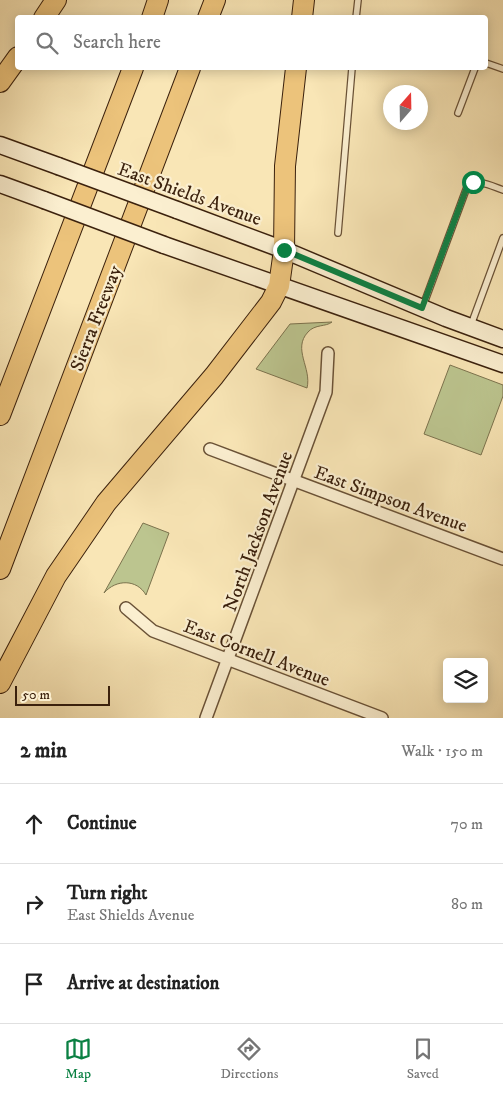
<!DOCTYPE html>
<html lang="en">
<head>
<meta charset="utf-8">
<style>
  body { margin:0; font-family:"IM FELL DW Pica",serif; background:#f6f6f6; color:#222 }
  .controls { position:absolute; right:15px; bottom:15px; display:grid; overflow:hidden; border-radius:5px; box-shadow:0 2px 12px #0003 }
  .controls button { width:45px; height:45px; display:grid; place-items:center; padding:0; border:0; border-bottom:1px solid #e0e0e0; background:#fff; color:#222; font:25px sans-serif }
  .compass { position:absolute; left:383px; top:85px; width:45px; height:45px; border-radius:50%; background:#fff; box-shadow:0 2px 12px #0003; rotate:20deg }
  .scale { position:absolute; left:15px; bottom:12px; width:95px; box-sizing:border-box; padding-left:5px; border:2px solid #3b210d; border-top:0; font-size:14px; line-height:18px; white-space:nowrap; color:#3b210d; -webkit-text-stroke:4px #fbefd0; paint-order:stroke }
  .stop { position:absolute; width:15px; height:15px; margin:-11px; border:4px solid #0b8043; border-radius:50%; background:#fff }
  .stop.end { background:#0b8043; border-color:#fff; box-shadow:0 1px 5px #0008 }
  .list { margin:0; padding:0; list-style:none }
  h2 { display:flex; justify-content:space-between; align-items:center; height:65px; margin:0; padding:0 20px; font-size:21px }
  h2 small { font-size:16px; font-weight:400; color:#767676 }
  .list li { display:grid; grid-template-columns:32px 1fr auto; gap:15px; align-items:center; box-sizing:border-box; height:80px; padding:0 20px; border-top:1px solid #e0e0e0 }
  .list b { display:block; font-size:19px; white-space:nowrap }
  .list p { margin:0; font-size:16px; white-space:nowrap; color:#767676 }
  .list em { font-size:16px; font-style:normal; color:#767676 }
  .icon { flex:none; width:28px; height:28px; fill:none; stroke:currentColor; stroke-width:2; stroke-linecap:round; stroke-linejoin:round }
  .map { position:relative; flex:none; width:503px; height:718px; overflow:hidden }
  .search { position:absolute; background:#fff; box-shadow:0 2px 12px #0003; left:15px; right:15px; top:15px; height:55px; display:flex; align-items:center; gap:12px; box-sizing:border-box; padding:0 18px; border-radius:5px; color:#767676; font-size:19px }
  .sheet { height:305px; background:#fff }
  nav { display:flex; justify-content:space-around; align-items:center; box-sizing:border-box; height:70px; border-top:1px solid #e0e0e0; background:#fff; font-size:14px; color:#767676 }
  nav a { display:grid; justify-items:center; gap:2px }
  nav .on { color:#0b8043 }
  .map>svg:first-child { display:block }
</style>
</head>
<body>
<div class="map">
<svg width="503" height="718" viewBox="0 0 503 718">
  <rect width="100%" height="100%" fill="#f9e6b6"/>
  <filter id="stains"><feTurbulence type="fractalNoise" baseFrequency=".004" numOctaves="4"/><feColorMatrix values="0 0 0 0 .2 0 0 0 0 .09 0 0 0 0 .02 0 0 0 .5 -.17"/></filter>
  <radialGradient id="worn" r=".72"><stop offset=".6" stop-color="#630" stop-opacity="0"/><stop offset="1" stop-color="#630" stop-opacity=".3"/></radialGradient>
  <!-- green -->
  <g fill="#bcc58f" stroke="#7c734e">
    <path d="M332,322C326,327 315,324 308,332C292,349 312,368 307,388L256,369L290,324Z"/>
    <path d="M450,365L503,385V396L481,455L424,434Z"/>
    <path d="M143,523L169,533L146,595C137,579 116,579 104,593Z"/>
  </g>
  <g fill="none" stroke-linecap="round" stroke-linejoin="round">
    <!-- service casing -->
    <g stroke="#6a5237" stroke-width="8">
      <g id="service">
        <path d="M356,18L358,0"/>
        <path d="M486,63L503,69"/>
        <path d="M458,113L475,68"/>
        <path d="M338,233L352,68"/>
        <path d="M423,306L467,187C478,178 491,186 503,190"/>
        <path d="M471,325L503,238"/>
      </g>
    </g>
    <!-- minor casing -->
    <g stroke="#6a5237" stroke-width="14">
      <g id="minor">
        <path d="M210,449L503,559"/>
        <path d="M126,608L153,631L382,718"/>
        <path d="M206,718L326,392L328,353"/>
      </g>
    </g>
    <!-- secondary casing -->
    <g stroke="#3b210d" stroke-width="19">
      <g id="secondary">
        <path d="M0,145L58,166"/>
        <path d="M0,184L44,200"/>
        <path d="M177,210L284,250L446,318L503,339"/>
        <path d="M164,245L503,364"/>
      </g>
    </g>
    <!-- motorway casing -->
    <g stroke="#3b210d" stroke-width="22">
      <g id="motorway">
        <path d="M44,18L56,0"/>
        <path d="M152,18L158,0"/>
        <path d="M208,18L215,0"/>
        <path d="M302,18L304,0"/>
        <path d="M0,82L18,57"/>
        <path d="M0,415L133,68"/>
        <path d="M0,569L190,68"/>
        <path d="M0,683L56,576L106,503L214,376L271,302L279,286L284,250L285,166L296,68"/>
      </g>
    </g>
    <!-- service -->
    <use href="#service" stroke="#fbefd0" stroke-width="5.5"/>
    <!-- minor -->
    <use href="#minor" stroke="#fbefd0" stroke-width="11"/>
    <!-- secondary -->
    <use href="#secondary" stroke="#fbefd0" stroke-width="16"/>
    <!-- motorway -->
    <use href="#motorway" stroke="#ecc37b" stroke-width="20"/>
    <!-- secondary-bridge casing -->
    <g stroke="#3b210d" stroke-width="19" stroke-linecap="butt">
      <g id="secondary-bridge">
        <path d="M58,166L177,210"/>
        <path d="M44,200L164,245"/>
      </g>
    </g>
    <!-- secondary-bridge -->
    <use href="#secondary-bridge" stroke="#fbefd0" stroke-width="16"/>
  </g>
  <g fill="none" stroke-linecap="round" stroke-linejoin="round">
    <!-- route -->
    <path stroke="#0b8043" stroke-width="6" d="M284,250L422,308L467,187L473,182"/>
  </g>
  <g text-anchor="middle" stroke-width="4.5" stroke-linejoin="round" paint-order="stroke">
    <!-- street labels -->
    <g font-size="19" fill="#3b210d" stroke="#fbefd0">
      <text transform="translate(190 193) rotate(20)" y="7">East Shields Avenue</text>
      <text transform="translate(95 318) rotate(-69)" y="7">Sierra Freeway</text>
      <text transform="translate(391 498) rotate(20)" y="7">East Simpson Avenue</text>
      <text transform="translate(257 531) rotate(-70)" y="7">North Jackson Avenue</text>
      <text transform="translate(257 652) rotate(21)" y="7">East Cornell Avenue</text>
    </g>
  </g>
  <rect width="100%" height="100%" filter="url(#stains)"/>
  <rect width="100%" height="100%" fill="url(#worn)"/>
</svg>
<div class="controls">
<button><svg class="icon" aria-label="layers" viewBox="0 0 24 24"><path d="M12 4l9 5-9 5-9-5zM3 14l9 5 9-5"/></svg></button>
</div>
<svg class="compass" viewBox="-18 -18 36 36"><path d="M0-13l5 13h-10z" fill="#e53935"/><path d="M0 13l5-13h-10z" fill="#767676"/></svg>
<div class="scale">50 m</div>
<div class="stop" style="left:473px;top:182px"></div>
<div class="stop end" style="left:284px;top:250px"></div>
<div class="search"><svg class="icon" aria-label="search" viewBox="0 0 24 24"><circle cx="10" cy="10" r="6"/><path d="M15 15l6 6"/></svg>Search here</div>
</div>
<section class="sheet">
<h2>2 min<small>Walk · 150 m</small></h2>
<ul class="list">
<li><svg class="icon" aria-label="ahead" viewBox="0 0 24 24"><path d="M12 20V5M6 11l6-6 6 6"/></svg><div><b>Continue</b></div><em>70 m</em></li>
<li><svg class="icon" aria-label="right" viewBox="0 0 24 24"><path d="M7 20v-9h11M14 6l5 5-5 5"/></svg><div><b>Turn right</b><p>East Shields Avenue</p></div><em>80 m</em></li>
<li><svg class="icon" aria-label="arrive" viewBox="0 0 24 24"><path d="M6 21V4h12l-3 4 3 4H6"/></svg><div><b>Arrive at destination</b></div></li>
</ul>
</section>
<nav>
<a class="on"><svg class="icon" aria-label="map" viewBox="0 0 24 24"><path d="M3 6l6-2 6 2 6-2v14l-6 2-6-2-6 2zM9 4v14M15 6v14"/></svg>Map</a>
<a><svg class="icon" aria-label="directions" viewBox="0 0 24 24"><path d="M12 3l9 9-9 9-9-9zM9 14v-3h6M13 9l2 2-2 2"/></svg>Directions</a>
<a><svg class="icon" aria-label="saved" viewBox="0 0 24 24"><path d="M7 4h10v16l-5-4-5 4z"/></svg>Saved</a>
</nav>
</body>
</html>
